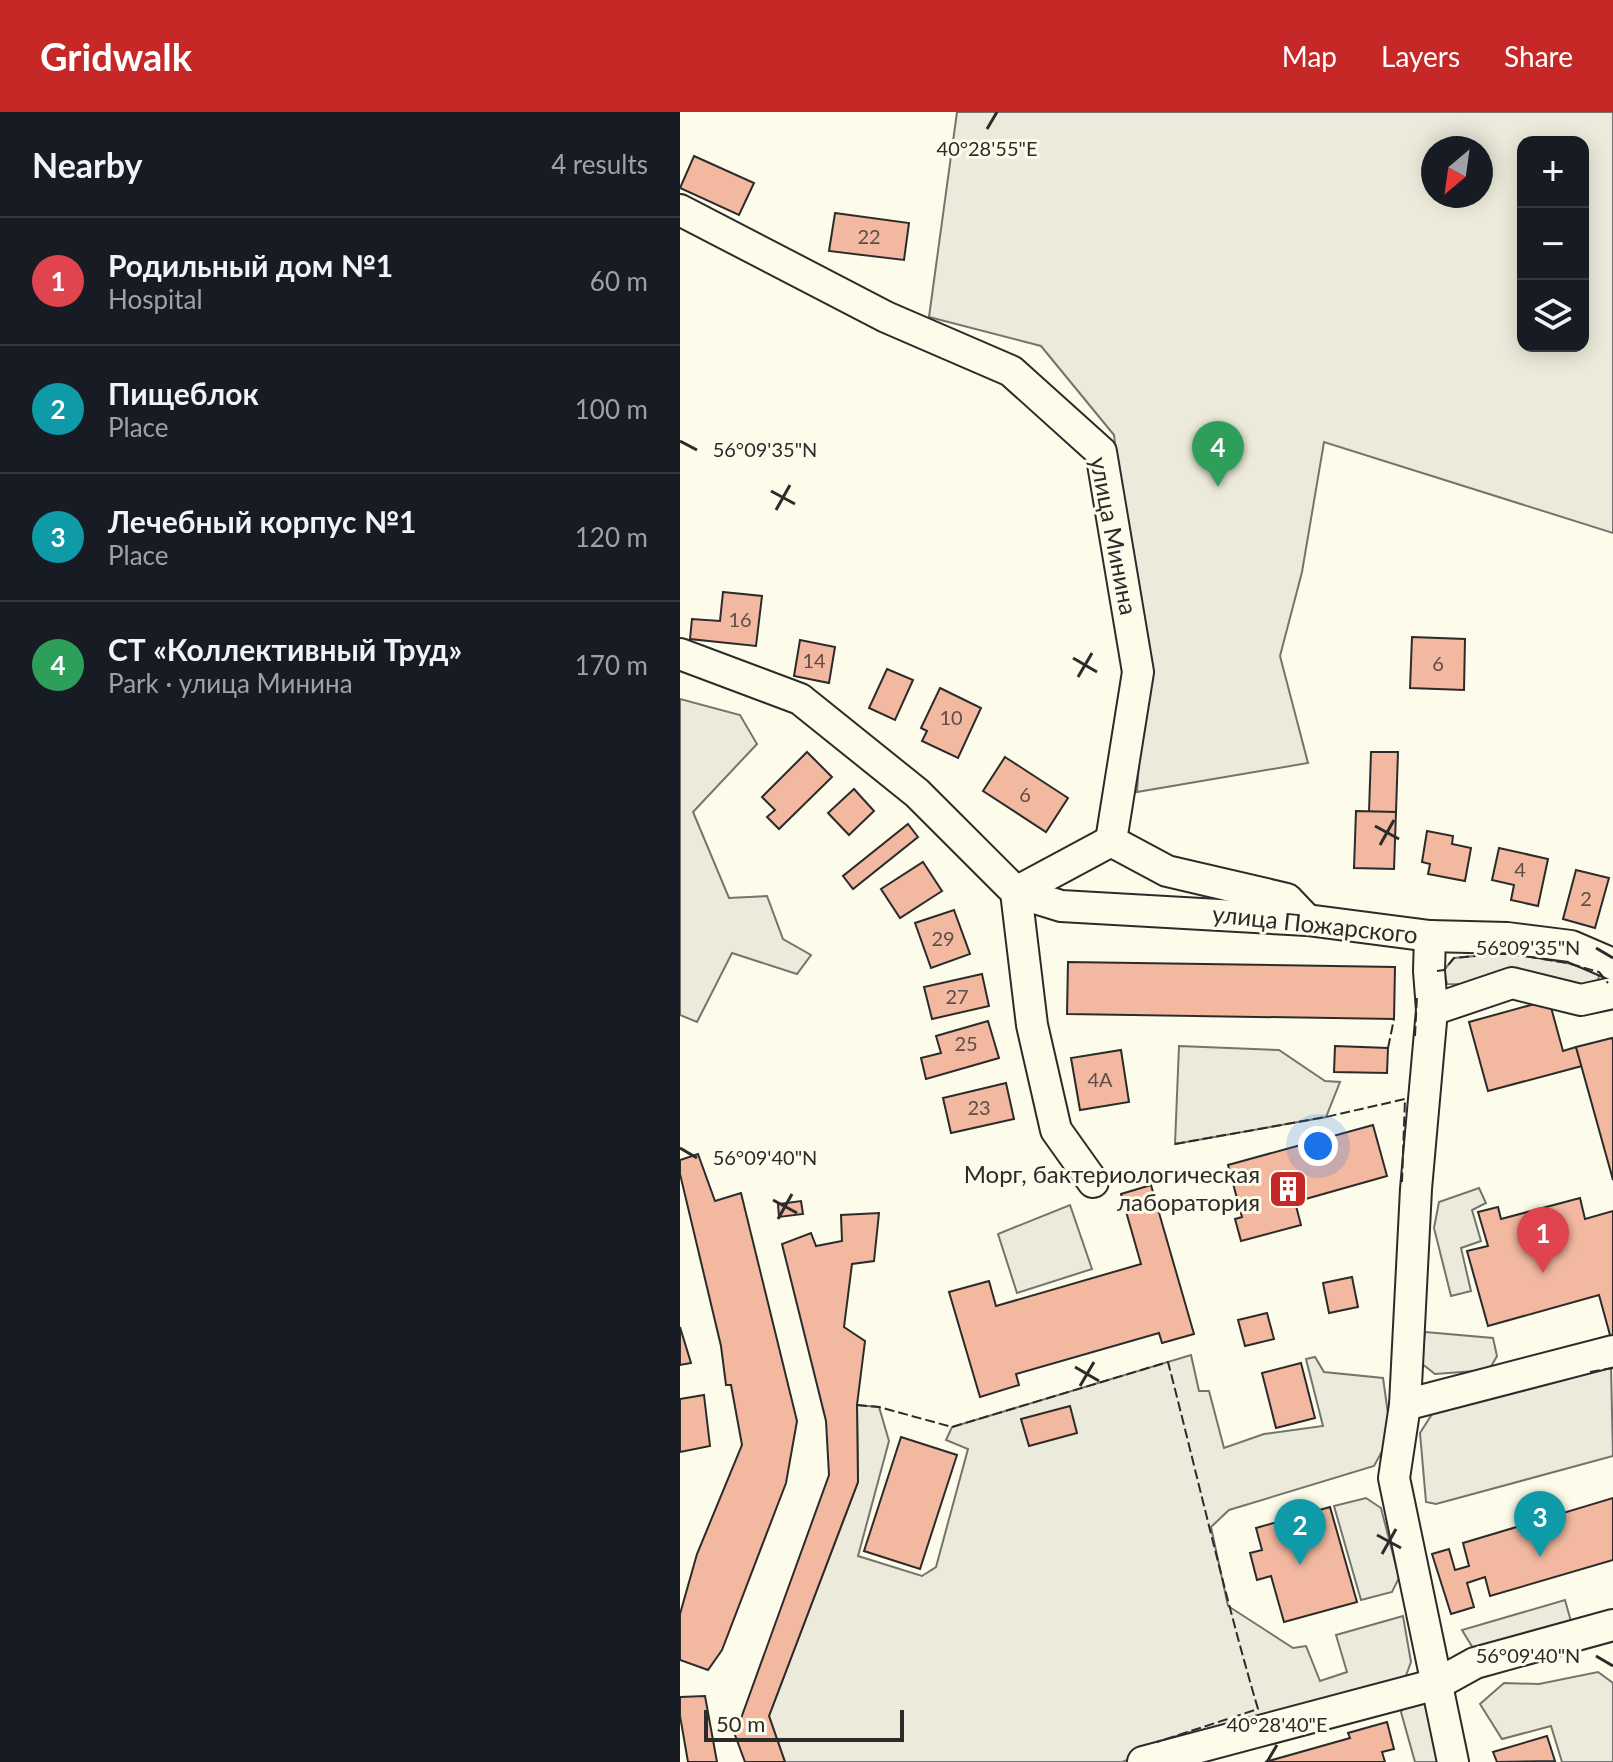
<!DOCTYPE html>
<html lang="en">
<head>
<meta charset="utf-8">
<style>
  body { margin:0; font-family:Lato,sans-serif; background:#242831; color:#f1f3f6 }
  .controls { position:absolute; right:24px; top:24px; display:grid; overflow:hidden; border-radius:16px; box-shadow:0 4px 20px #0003 }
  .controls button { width:72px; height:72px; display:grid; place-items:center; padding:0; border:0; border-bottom:2px solid #363941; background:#171b24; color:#f1f3f6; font:40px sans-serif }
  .compass { position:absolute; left:741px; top:24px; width:72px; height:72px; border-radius:50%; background:#171b24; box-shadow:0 4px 20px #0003; rotate:209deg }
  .scale { position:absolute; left:24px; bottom:20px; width:200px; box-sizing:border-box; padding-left:8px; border:4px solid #2b2b2b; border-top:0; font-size:22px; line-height:28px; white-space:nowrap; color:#2b2b2b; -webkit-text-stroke:6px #fdfbea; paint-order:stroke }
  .you { position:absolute; left:638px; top:1034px; width:28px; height:28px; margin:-20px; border:6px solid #fff; border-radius:50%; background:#1a73e8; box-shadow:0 0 0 12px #1a73e833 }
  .badge { display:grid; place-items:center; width:52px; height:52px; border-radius:50%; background:#c62828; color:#fff; font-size:26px; font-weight:700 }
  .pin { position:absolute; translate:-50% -66px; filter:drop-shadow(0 2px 4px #0008) }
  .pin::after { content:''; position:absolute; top:42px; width:28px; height:24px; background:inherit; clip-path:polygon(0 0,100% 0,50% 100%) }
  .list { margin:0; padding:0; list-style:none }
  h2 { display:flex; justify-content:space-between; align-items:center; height:104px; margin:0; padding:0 32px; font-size:34px }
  h2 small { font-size:26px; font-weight:400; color:#9ea1a6 }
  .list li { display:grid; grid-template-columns:52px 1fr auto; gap:24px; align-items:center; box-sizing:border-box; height:128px; padding:0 32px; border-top:2px solid #363941 }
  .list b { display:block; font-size:30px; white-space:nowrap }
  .list p { margin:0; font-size:26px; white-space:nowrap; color:#9ea1a6 }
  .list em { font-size:26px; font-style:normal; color:#9ea1a6 }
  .icon { flex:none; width:44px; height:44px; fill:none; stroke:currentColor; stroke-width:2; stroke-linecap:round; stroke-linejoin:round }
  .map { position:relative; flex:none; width:933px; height:1650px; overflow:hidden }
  header { display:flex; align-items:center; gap:48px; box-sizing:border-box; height:112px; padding:0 40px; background:#c62828; color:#fff }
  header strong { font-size:38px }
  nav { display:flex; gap:44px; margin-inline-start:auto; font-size:28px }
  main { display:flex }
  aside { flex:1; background:#171b24 }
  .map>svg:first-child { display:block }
</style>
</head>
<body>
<header>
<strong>Gridwalk</strong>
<nav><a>Map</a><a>Layers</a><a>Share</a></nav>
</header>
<main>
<aside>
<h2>Nearby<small>4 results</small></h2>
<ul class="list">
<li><span class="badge" style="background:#e0444e">1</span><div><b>Родильный дом №1</b><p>Hospital</p></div><em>60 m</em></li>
<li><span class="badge" style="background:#0f9aa8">2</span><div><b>Пищеблок</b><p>Place</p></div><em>100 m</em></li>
<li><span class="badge" style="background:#0f9aa8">3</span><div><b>Лечебный корпус №1</b><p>Place</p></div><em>120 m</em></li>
<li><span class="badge" style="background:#2e9e5b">4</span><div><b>СТ «Коллективный Труд»</b><p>Park · улица Минина</p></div><em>170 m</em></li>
</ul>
</aside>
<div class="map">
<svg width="933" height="1650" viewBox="0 0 933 1650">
  <rect width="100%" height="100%" fill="#fdfbea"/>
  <!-- green -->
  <g fill="#ecebdb" stroke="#74746e" stroke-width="2" fill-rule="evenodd">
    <path d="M277,0H933V421L644,330L622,460L600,544L628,651L457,680L464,568L434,323L361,234L249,205ZM843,30H903V234H843ZM753,36H801V84H753Z"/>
    <path d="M0,587L60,603L77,632L13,700L49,786L87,784L103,827L131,843L117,862L52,841L17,910L0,903Z"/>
    <path d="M827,841L887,851L919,860L918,873L767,872L764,858L774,846Z"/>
    <path d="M499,934L599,938L645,969L660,970L646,1005L495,1032Z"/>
    <path d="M799,1076L806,1091L792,1098L801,1129L781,1136L791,1179L771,1184L754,1116L759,1090Z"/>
    <path d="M390,1093L412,1157L337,1181L318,1122Z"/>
    <path d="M745,1220L813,1226L817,1244L809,1258L755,1262L741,1251Z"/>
    <path d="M511,1243L519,1279H529L544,1336L584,1322L643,1314L626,1247L635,1245L644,1260L703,1266L711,1323L694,1354L549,1398L531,1415L548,1494L613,1536L626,1534L640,1569L667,1560L656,1523L723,1504L731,1550L724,1569L530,1625L509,1620L456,1637L458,1644L442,1650H105L89,1604L178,1370L177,1293L199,1295L209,1329L178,1444L242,1464L256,1455L288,1337L266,1328L272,1315Z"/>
    <path d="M931,1255L933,1344L756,1392L746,1390L740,1321L756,1296Z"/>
    <path d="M686,1386L701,1396L719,1466L712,1480L681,1488L654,1394Z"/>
    <path d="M885,1488L892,1513L796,1541L782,1518Z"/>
    <path d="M918,1560L933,1571V1650H882L871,1614L822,1627L800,1592L824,1571L859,1572Z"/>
    <path d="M728,1585C756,1585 757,1628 763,1650H735L721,1600Z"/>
  </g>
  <!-- building -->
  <g fill="#f2b8a0" stroke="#2b2b2b" stroke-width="2">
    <path d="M14,44L74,71L59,103L0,76Z"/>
    <path d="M155,101L229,111L224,148L149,139Z"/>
    <path d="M43,480L82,484L76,534L10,527L12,507L40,509Z"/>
    <path d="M732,525L785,527L784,578L730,576Z"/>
    <path d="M120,528L155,535L149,571L114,564Z"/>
    <path d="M207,557L233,568L215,608L189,596Z"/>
    <path d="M260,576L301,596L278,646L242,629L247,619L241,616Z"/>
    <path d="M127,640L152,665L99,717L87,705L95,698L82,685Z"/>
    <path d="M691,640H718L716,700H689Z"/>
    <path d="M325,645L388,686L366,720L303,679Z"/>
    <path d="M174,677L194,699L169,723L148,701Z"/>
    <path d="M676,699L716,700L714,757L674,756Z"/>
    <path d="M228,712L238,725L173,777L163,764Z"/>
    <path d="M747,719L773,724L772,732L791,736L785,769L748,762L750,752L742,750Z"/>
    <path d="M819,736L868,747L858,794L831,788L834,773L812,768Z"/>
    <path d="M243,750L262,779L220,806L201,777Z"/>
    <path d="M896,758L929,766L915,816L883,807Z"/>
    <path d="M274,798L290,842L251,856L235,811Z"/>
    <path d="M388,850L715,855L714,907L387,902Z"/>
    <path d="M302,862L309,894L252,907L244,875Z"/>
    <path d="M869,888L883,939L896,935L902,954L808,979L789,910Z"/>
    <path d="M308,909L319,946L246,967L241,946L261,941L256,924Z"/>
    <path d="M932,926L933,929V1068L896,935Z"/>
    <path d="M655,934L708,936L707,961L654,960Z"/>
    <path d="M441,938L449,990L400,998L391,946Z"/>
    <path d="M326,971L334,1007L271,1021L263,986Z"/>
    <path d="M693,1013L707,1064L615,1090L621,1113L561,1129L555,1107L562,1105L548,1053Z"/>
    <path d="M18,1042L35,1089L61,1081L117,1309L106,1371L42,1538L28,1558L0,1548V1502L17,1442L62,1333L51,1273H46L41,1234L0,1062V1048Z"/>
    <path d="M471,1073L514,1222L482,1231L479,1221L336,1262L339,1273L300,1285L269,1180L309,1169L316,1194L461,1152L441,1082Z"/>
    <path d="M900,1086L905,1107L933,1099V1234L919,1183L808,1214L787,1139L808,1134L798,1100L818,1095L821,1107Z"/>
    <path d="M121,1089L123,1102L99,1105L98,1092Z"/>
    <path d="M199,1101L194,1149L172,1152L164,1215L185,1229L177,1293L178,1370L89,1604L105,1650H65L55,1623L149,1363L146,1309L102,1132L131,1121L136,1134L162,1129L161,1103Z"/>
    <path d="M672,1165L678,1195L649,1201L643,1171Z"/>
    <path d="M587,1201L594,1227L565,1234L558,1208Z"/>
    <path d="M0,1215L11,1251L0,1253Z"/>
    <path d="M621,1251L635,1306L596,1316L582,1261Z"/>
    <path d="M24,1283L30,1334L0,1340V1287Z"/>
    <path d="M390,1294L397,1321L349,1334L341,1307Z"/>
    <path d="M221,1325L277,1343L240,1457L184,1439Z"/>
    <path d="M933,1386V1448L810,1484L805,1465L787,1471L794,1495L771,1502L752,1442L769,1437L775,1458L789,1454L783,1431Z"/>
    <path d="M650,1395L677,1490L604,1510L591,1464L577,1468L570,1441L582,1438L576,1416Z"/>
    <path d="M25,1584L37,1650H8L0,1604V1585Z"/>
    <path d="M707,1610L714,1637L702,1640L705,1650H585L670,1626L668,1621Z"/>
    <path d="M867,1624L875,1649L817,1650L813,1640Z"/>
  </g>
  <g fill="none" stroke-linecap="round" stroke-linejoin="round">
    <!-- minor casing -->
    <g stroke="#2b2b2b" stroke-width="34">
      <g id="minor">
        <path d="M0,98L206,205L331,259L421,340L458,560L431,729L487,759L607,787L627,808"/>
        <path d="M0,542L120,587L237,681L336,780L352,913L376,1018L413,1070"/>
        <path d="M336,780L381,794L627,808L750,824L827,826L891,834L933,852"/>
        <path d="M336,780L431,729"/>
        <path d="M750,824L749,859L752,898L736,1077L725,1293L714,1366L773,1650"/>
        <path d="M752,898L832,871L901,888L933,881"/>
        <path d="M725,1293L933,1239"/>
        <path d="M463,1650L757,1572L795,1551L933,1513"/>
      </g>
    </g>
    <!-- minor -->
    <use href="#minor" stroke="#fdfbea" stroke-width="30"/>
    <!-- fence -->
    <g stroke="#2b2b2b" stroke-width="2" stroke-dasharray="10 4" stroke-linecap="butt">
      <path d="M757,859L764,858L774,846L827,841L887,851L919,860L928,871"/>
      <path d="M735,924L737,884"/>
      <path d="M708,936L714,907"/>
      <path d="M495,1032L646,1005L725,987L722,1070"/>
      <path d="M910,1260L933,1256"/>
      <path d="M177,1293L199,1295L272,1315L488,1250C518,1366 544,1482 578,1597L477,1630"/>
    </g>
  </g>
  <!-- ticks -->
  <path fill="none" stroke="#2b2b2b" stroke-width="3" d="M307,17L317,0M0,329L17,338M91,379L115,392M96,398L110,373M393,546L417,560M398,565L412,541M695,714L719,727M700,733L714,708M916,836L933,846M0,1036L17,1046M93,1088L117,1101M98,1107L112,1082M395,1255L419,1269M400,1274L414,1250M697,1423L721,1436M702,1442L716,1417M916,1544L933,1554M587,1650L597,1633"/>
  <!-- icons -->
  <defs>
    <g id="building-square" transform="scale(2)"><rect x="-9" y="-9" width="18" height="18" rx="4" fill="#c62828" stroke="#fdfbea"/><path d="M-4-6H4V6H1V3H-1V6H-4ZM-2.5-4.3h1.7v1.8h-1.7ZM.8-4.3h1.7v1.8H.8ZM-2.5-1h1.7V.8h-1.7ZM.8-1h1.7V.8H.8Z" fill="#fff"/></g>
  </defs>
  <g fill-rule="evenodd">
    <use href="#building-square" x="608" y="1077"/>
  </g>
  <g text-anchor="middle" stroke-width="6" stroke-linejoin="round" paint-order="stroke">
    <!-- number labels -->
    <g font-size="20" fill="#5d4e48">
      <text x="189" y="132">22</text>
      <text x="60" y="515">16</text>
      <text x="134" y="556">14</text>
      <text x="758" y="559">6</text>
      <text x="271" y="613">10</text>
      <text x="345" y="690">6</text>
      <text x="840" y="765">4</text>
      <text x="906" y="794">2</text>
      <text x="263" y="834">29</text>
      <text x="277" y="892">27</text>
      <text x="286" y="939">25</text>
      <text x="420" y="975">4А</text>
      <text x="299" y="1003">23</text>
    </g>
    <!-- street labels -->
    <g font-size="24" fill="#2b2b2b" stroke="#fdfbea">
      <text transform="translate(433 424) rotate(79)" y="8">улица Минина</text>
      <text transform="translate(635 813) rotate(6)" y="8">улица Пожарского</text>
    </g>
    <!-- poi labels -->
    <g font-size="24" fill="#2b2b2b" stroke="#fdfbea" text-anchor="end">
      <text x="580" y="1071">Морг, бактериологическая<tspan x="580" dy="28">лаборатория</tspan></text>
    </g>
  </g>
  <g font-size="20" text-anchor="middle" fill="#2b2b2b" stroke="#fdfbea" stroke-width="6" stroke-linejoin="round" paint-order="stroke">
    <text x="307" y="44">40°28'55"E</text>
    <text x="85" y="345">56°09'35"N</text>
    <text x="848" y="843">56°09'35"N</text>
    <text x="85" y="1053">56°09'40"N</text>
    <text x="848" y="1551">56°09'40"N</text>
    <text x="597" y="1620">40°28'40"E</text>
  </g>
</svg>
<div class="controls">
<button>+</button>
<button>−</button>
<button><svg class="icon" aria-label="layers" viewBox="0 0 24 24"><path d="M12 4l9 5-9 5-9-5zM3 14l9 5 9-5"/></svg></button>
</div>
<svg class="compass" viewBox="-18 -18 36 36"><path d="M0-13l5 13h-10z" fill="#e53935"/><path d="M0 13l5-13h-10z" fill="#9ea1a6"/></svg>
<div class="scale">50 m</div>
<div class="you"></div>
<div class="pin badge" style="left:863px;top:1161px;background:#e0444e">1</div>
<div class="pin badge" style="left:620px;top:1453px;background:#0f9aa8">2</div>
<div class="pin badge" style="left:860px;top:1445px;background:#0f9aa8">3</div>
<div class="pin badge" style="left:538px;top:375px;background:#2e9e5b">4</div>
</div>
</main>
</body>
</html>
